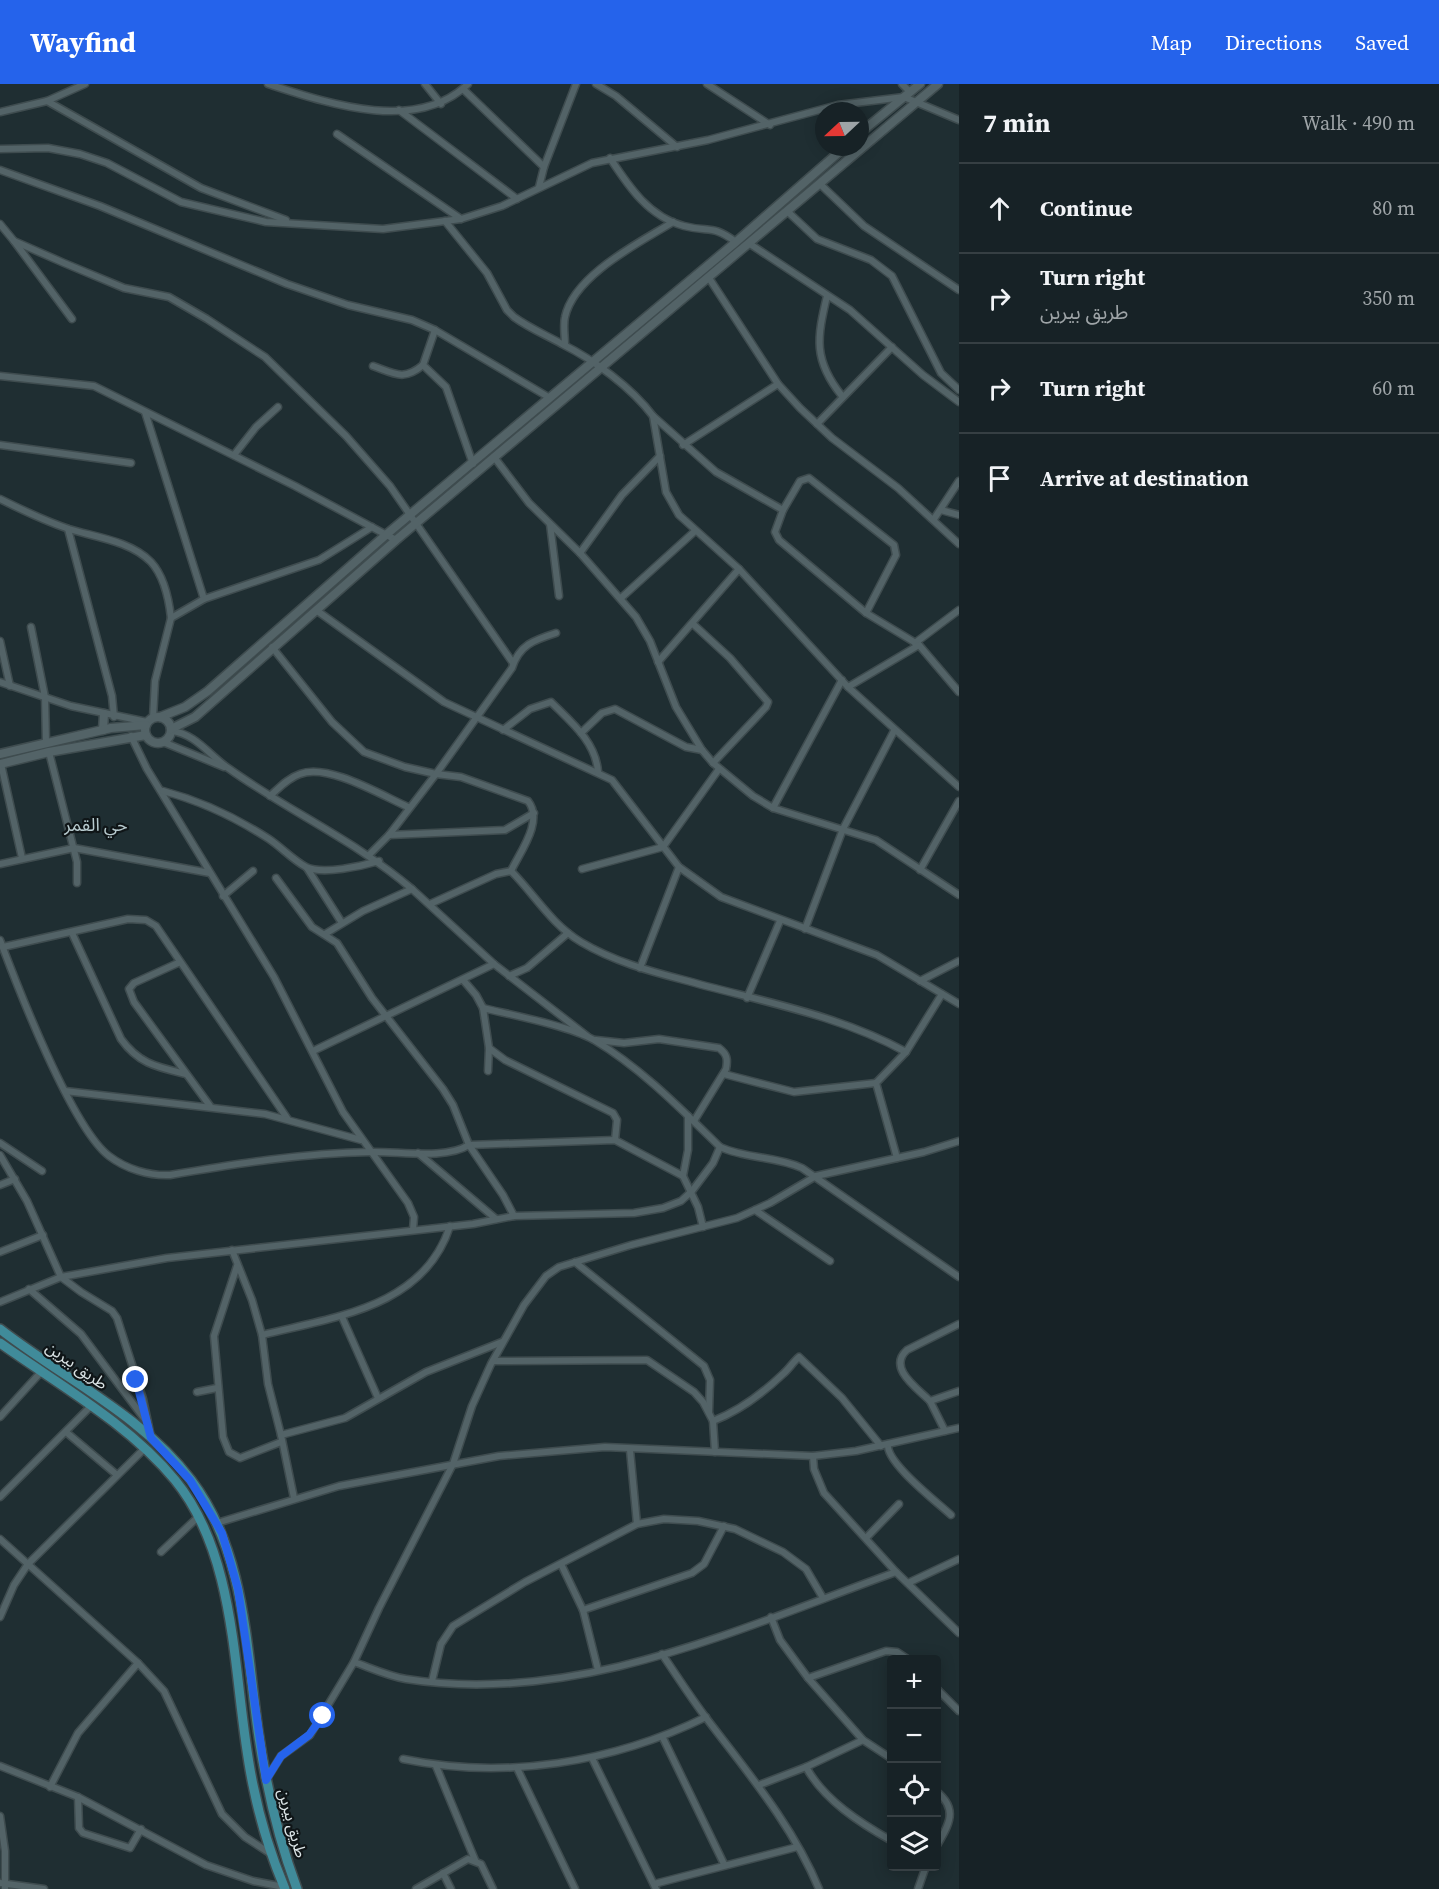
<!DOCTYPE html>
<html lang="en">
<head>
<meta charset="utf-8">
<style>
  body { margin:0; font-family:"Source Serif 4","Noto Sans Arabic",serif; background:#242f32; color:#f1f3f6 }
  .controls { position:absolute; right:18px; bottom:18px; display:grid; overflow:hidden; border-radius:6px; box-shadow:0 3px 15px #0003 }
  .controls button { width:54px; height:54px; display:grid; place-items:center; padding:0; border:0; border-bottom:2px solid #363f43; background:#172226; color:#f1f3f6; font:30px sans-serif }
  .compass { position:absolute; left:815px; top:18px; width:54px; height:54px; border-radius:50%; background:#172226; box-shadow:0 3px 15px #0003; rotate:248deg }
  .stop { position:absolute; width:18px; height:18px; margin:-14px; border:4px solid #2563eb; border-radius:50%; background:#fff }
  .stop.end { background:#2563eb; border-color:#fff; box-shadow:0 2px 6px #0008 }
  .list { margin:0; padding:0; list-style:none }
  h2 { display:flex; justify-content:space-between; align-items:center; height:78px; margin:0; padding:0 24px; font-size:26px }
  h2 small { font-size:20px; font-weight:400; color:#9ea4a7 }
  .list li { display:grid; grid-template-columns:39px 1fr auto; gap:18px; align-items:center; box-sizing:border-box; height:90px; padding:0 24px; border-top:2px solid #363f43 }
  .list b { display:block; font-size:22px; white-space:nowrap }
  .list p { margin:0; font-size:20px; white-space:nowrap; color:#9ea4a7 }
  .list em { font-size:20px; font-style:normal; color:#9ea4a7 }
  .icon { flex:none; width:33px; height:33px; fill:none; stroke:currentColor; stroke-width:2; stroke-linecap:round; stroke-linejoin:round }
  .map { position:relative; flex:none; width:959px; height:1805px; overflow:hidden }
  header { display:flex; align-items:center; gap:36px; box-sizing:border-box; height:84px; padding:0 30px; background:#2563eb; color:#fff }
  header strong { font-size:28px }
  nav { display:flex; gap:33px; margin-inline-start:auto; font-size:21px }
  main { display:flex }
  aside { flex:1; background:#172226 }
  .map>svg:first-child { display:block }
</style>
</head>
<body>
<header>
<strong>Wayfind</strong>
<nav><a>Map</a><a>Directions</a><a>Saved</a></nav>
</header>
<main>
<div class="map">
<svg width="959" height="1805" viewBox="0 0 959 1805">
  <rect width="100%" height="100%" fill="#1f2e32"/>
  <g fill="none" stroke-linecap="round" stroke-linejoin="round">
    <!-- street casing -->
    <g stroke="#3f4c4f" stroke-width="9">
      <g id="street">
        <path d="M268,0C327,19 416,50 468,0"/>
        <path d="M425,0L441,20"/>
        <path d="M596,0L616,12L677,63"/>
        <path d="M707,0L770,41"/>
        <path d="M902,0L910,8"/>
        <path d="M463,5L544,83"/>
        <path d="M47,17L201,104L286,136"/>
        <path d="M399,26L517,115"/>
        <path d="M0,28L47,17L85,0"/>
        <path d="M337,50L461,135"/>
        <path d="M0,65L48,64L80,70L107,79L181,118L266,138L383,145L461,135L502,122L592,79L708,56L838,21L904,13L959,36"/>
        <path d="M610,74C629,103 649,133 684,142C711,149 711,140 736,158"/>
        <path d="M0,86L100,122L287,200L348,221L412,236L435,246L550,314"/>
        <path d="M820,100L864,142L959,206"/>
        <path d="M539,103L544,83L576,0"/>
        <path d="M787,127L817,155L871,176L892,192L941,289L959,306"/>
        <path d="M445,137L487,189L507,226L514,233C529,244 546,251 562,260C594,276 631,303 653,332L666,408L679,431L739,485L848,603L959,703"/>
        <path d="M0,140L14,157L64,179L124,204L169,213L207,235L265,273L346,352L390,402L513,579"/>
        <path d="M14,157L72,235"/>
        <path d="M750,160L850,226L923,291L959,318"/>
        <path d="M709,194L778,300L800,324L832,354L898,404L959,460"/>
        <path d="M827,212C817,254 813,276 842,312"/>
        <path d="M435,246L423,281L446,303L473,380"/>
        <path d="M565,261C565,252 563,241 565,233C574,191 639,159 673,138"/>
        <path d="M373,282C395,290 404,297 423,281"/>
        <path d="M0,292L94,302L295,402L396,456"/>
        <path d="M145,328L204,515"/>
        <path d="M653,332L716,388L783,426L775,448L779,456L866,529L919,561L959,608"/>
        <path d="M817,340L892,263"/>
        <path d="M0,361L131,379"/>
        <path d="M683,361L778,300"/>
        <path d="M234,371L256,343L278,323"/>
        <path d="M494,373L529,419L580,469L636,533L650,557L676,623L702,666L713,679L753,712L773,724L876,756L959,811"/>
        <path d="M0,415C22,426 45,437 69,445C95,453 131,457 151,478C164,492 169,516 171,534"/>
        <path d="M783,426L800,397L809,394L894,461L896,471L866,529"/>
        <path d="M941,426L959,431"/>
        <path d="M934,435L959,397"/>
        <path d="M550,440L559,512"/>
        <path d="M68,445L112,612L114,633"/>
        <path d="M580,469L622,411L660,372"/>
        <path d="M621,514L695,447"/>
        <path d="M316,526L444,618L612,696L679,783L721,813L877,871L959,920"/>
        <path d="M693,540L730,574L768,618L766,623L713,679"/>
        <path d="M31,543L45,613L46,658"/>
        <path d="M0,557L10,602"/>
        <path d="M915,559L959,526"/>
        <path d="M272,563L332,638L364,668L405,683L436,690L461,693L528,717C544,737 520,768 511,787"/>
        <path d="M658,578L739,485"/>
        <path d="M0,598L71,622L147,638"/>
        <path d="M848,603L919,561"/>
        <path d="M153,634L155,597L171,534L204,515L319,476L372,443"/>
        <path d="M503,646L530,625L551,618C571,638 596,658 598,688"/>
        <path d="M171,647C195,649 210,672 228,684C288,727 356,757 412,805"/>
        <path d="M581,649L602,629L615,625L686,663L702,666"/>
        <path d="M131,652L147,685L274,893L343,1028L408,1119L414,1133L413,1146"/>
        <path d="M163,658L224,683"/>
        <path d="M49,668L77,778V799"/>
        <path d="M1,680L22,774"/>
        <path d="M163,707C201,717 235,733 269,755C281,763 293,776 306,783C323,791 362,782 379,777"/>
        <path d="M270,712C279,704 288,694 300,690C328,679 381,711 408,723"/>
        <path d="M773,724L842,596"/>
        <path d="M389,751L505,746L534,729"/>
        <path d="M369,771L389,751L436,690L512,584C519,561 534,556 556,549"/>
        <path d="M0,780L74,764L210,789"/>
        <path d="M307,784L342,839"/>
        <path d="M582,785L663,763L719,685"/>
        <path d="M920,786L959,717"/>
        <path d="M223,812L253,787"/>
        <path d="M430,820L496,790L511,787C535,811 551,840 581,858C613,877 649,887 684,896C759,917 837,930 906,968L876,999L897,1074"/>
        <path d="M805,845L843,745L894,647"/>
        <path d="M72,849L121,955C139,980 157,983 186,990"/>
        <path d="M325,850L363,827L412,805L494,880L587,952"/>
        <path d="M0,856C18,904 72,1044 109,1072C126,1085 149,1092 170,1091C235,1080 303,1069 370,1068C398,1067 445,1076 469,1061L453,1021L443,1005L372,914L337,859L312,843L276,794"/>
        <path d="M3,863L128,835L146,836L156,842L287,1034"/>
        <path d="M178,879L134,899L129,905L134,918L210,1022"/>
        <path d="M640,884L679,783"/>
        <path d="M509,892L527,884L568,849"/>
        <path d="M464,897L476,911L483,924"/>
        <path d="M920,897L959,877"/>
        <path d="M747,914L780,837"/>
        <path d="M596,956L624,959L659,955L719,964C727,970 728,975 726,985L694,1037"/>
        <path d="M313,967L494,880"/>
        <path d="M906,968L942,910"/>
        <path d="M488,987L489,964"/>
        <path d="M724,990L794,1008L876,999"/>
        <path d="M65,1007L265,1030L361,1056"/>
        <path d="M688,1032V1066L683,1092L698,1123L703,1143"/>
        <path d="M0,1059L42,1087"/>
        <path d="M469,1061L615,1056L683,1092"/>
        <path d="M469,1061L503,1111L514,1132"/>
        <path d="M720,1063C746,1075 776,1072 802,1084L959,1193"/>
        <path d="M418,1069L496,1135"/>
        <path d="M0,1071L27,1117L61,1193L81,1208L112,1227L117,1234L143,1315L151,1353"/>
        <path d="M0,1101L15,1095"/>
        <path d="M755,1126L830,1177"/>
        <path d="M232,1166L252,1216L262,1251L268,1300L281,1351"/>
        <path d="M0,1168L43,1151"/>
        <path d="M575,1178L704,1282L710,1296L709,1328"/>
        <path d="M237,1182L214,1252L223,1353L229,1368L240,1374L281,1358"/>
        <path d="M29,1205L81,1250L146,1337"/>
        <path d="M0,1218L61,1193L167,1174L473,1140L514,1132L634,1129L663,1124L681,1117L692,1107L713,1079L720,1063C681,1025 641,984 594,956C569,942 512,931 483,924L489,964L505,976L613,1029L617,1036L615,1056"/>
        <path d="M342,1233L378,1314"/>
        <path d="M262,1251C333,1233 424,1224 450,1142"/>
        <path d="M493,1277L647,1276L694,1308L703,1318L713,1337"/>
        <path d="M197,1308L217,1304"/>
        <path d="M930,1317C917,1304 887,1284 907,1266L959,1240"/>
        <path d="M0,1333L41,1288"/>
        <path d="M945,1347L930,1317L959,1307"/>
        <path d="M66,1348L117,1391"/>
        <path d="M888,1360C885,1378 937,1418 951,1431"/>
        <path d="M630,1366L637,1440"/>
        <path d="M715,1368L713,1337C739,1327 762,1310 783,1290C789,1285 793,1278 799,1273L842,1314L881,1362"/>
        <path d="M813,1372L814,1385L824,1409L896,1488L959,1549"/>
        <path d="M0,1413L91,1322"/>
        <path d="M294,1414L281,1351L345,1334L426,1288L502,1258"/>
        <path d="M217,1439L339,1402L499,1372L605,1363L813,1372L856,1367L959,1344"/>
        <path d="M866,1454L899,1420"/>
        <path d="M0,1455L138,1579L164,1607L222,1730L245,1753L271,1770"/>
        <path d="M161,1468L198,1433"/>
        <path d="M561,1480L583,1526L598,1586"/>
        <path d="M908,1499L959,1475"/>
        <path d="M583,1526L692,1489L704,1480L724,1442"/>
        <path d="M0,1533L14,1501L28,1480L145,1364"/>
        <path d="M771,1533L780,1556L808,1594L863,1656L892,1675"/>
        <path d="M662,1570C677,1592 691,1614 707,1635C748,1689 793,1742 819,1805"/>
        <path d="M354,1578C371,1584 388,1592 406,1595C576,1622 740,1544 896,1488"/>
        <path d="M808,1594L886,1567L897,1568L909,1576"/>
        <path d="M432,1597L441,1560L453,1542L525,1498L637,1440L664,1435L698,1437L735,1445L783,1468L806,1485L823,1514"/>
        <path d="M936,1604L959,1627"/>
        <path d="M663,1654L724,1780"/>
        <path d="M592,1674L656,1805"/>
        <path d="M403,1675C505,1696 612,1679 706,1633"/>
        <path d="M0,1682L78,1713L206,1781L253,1797L284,1803"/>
        <path d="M436,1682L475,1776"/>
        <path d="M806,1683C824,1716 860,1739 892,1757"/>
        <path d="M517,1684L575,1805"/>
        <path d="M266,1696L281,1672L310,1651L354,1578L379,1524L453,1380L472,1322L491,1280L524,1221L546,1192L559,1183L631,1161L737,1134L770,1119L816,1092L924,1068L959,1057"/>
        <path d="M759,1701L806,1683L863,1656"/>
        <path d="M50,1703L78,1649L138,1579"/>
        <path d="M936,1707C959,1725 949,1741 936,1763"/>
        <path d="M78,1713L79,1744L83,1749L130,1764L141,1745"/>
        <path d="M0,1732L5,1767V1805"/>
        <path d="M443,1789L451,1805"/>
        <path d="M0,1799L44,1805"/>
        <path d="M654,1800L797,1763"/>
        <path d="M416,1805L468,1775L481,1780L493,1805"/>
        <path d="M918,1805L926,1782"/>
      </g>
    </g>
    <!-- secondary casing -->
    <g stroke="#3f4c4f" stroke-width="11">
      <g id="secondary">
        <path d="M860,49L920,0"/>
        <path d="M160,633L185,623L208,607L387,450L736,158L845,63"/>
        <circle cx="158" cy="646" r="13"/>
        <path d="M171,645L195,633L396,456L938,0"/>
        <path d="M103,646L104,630"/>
        <path d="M0,670L111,644L146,641"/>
        <path d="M0,680L49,668L146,651"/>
      </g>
    </g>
    <!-- primary casing -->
    <g stroke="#3f4c4f" stroke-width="12">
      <g id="primary">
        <path d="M0,1245C63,1294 142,1331 191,1396C245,1467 246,1562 258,1647C266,1701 278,1754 297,1805"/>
        <path d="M0,1259C59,1301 128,1339 175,1396C241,1477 232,1603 253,1701C260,1736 271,1772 285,1805"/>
      </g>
    </g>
    <!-- street -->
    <use href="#street" stroke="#536367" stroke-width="6"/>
    <!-- secondary -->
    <use href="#secondary" stroke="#536367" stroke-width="8"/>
    <!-- primary -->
    <use href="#primary" stroke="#408b9a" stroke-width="9"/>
  </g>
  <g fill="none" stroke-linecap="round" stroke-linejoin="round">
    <!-- route -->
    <path stroke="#2563eb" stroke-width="8" d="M136,1296L151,1354L190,1396L222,1449L238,1505L266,1696L281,1672L309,1651L323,1632"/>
  </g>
  <g text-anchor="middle" stroke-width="4.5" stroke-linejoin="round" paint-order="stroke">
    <!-- street labels -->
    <g font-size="16" fill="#dbe4e6" stroke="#0f1517">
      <text transform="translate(77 1281) rotate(35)" y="6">طريق بيرين</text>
      <text transform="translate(293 1739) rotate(75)" y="6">طريق بيرين</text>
    </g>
    <!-- neighbourhood labels -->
    <g font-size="18" fill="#b7cace" stroke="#0f1517">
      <text x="96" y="747">حي القمر</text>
    </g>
  </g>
</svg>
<div class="controls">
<button>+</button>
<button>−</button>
<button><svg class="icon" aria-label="locate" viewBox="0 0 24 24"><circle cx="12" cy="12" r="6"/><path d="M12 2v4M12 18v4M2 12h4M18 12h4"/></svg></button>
<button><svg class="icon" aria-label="layers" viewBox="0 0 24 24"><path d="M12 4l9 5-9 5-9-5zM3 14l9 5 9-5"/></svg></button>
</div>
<svg class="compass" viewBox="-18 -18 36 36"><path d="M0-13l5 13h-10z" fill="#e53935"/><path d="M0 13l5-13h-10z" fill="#9ea4a7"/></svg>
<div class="stop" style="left:323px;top:1632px"></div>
<div class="stop end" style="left:136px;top:1296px"></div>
</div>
<aside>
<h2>7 min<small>Walk · 490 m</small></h2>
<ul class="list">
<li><svg class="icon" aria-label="ahead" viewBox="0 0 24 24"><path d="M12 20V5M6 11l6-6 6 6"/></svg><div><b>Continue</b></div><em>80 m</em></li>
<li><svg class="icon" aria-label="right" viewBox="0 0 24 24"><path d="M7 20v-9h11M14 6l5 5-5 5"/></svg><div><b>Turn right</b><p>طريق بيرين</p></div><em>350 m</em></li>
<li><svg class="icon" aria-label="right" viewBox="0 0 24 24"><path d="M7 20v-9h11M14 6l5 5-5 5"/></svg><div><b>Turn right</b></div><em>60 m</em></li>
<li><svg class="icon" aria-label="arrive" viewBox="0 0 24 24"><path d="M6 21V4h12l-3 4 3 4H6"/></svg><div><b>Arrive at destination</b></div></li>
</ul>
</aside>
</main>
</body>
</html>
